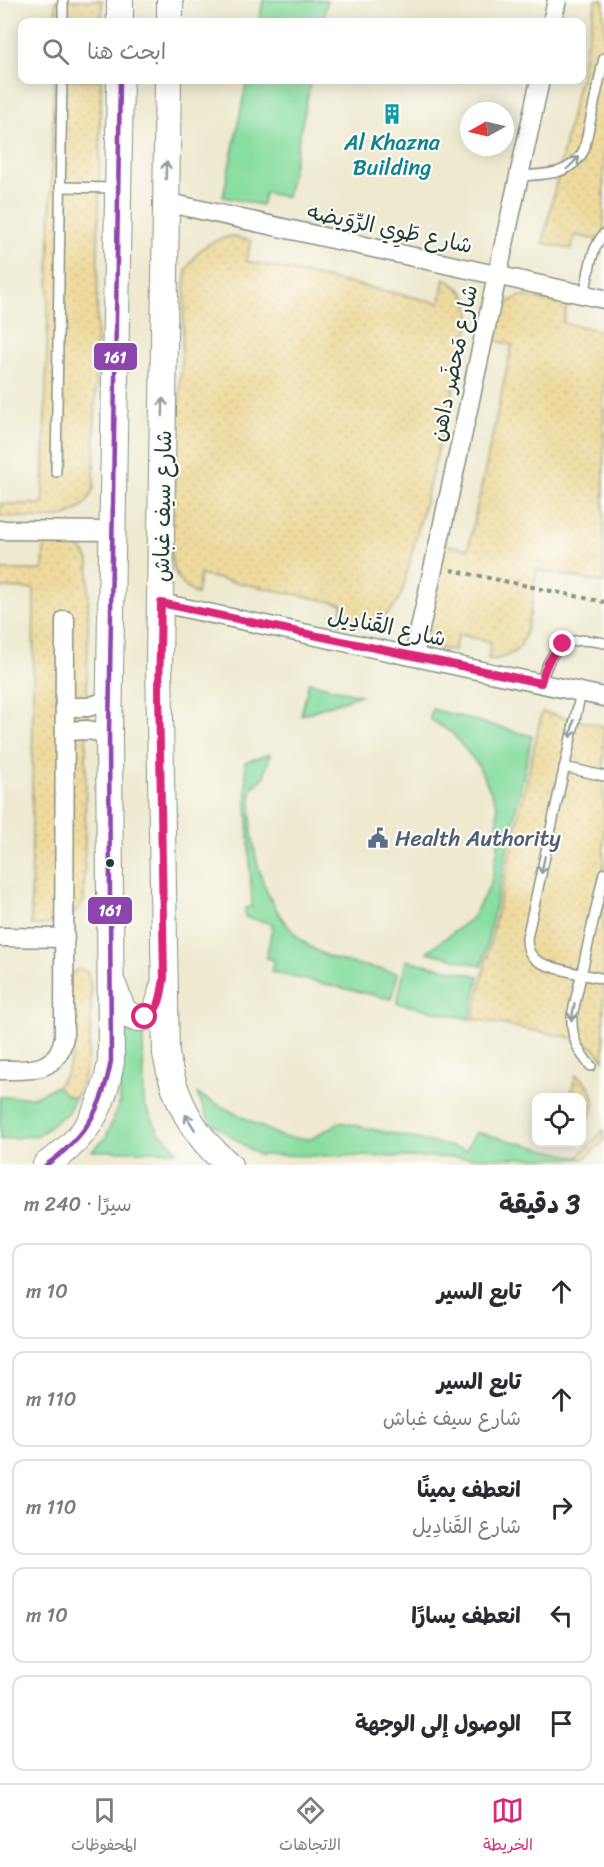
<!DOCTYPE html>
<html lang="ar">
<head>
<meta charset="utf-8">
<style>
  body { margin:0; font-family:Sriracha,"Playpen Sans Arabic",sans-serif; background:#f7f7f7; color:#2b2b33; direction:rtl }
  .controls { position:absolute; right:18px; bottom:18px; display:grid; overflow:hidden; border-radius:12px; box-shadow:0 3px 15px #0003 }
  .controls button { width:54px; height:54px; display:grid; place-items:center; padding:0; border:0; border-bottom:2px solid #e1e1e2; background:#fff; color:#2b2b33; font:30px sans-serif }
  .compass { position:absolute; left:460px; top:102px; width:54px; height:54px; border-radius:50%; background:#fff; box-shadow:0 3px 15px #0003; rotate:262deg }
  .stop { position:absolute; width:18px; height:18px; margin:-14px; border:4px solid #db2777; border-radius:50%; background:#fff }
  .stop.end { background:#db2777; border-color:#fff; box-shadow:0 2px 6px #0008 }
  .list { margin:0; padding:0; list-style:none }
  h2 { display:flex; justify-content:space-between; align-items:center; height:78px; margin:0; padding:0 24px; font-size:26px }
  h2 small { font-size:20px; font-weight:400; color:#7c7c81 }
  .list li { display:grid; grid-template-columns:39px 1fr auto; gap:18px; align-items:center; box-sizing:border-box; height:96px; margin:0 12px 12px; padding:0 12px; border:2px solid #e1e1e2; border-radius:12px }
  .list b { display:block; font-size:22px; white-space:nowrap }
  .list p { margin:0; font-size:20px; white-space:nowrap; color:#7c7c81 }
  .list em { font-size:20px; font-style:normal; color:#7c7c81 }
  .icon { flex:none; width:33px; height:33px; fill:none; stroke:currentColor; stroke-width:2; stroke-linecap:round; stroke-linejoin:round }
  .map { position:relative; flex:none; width:604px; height:1165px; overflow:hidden; direction:ltr }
  .search { position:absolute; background:#fff; box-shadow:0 3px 15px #0003; left:18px; right:18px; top:18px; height:66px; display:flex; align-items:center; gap:15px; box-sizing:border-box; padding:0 21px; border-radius:12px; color:#7c7c81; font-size:22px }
  .sheet { height:618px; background:#fff }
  nav { display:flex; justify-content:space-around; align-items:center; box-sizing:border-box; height:84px; border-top:2px solid #e1e1e2; background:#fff; font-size:16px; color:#7c7c81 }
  nav a { display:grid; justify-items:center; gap:3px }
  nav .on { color:#db2777 }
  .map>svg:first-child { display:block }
</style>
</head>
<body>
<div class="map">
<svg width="604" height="1165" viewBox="0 0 604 1165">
  <defs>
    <pattern id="sand-dots" width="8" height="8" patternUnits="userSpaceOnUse" patternTransform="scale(1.5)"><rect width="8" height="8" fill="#eeda9e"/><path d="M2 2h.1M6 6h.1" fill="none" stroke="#ccbc89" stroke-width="1.8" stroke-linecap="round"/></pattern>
  </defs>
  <rect width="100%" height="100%" fill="#fdfcf7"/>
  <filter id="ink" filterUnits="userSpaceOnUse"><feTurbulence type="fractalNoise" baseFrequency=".0167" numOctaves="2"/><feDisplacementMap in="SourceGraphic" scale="12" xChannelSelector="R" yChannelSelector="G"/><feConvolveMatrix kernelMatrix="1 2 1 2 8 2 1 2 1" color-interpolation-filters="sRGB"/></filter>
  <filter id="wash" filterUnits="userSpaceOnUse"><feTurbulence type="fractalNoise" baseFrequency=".008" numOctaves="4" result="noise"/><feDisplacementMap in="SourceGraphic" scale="24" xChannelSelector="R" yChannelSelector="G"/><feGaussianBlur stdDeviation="1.35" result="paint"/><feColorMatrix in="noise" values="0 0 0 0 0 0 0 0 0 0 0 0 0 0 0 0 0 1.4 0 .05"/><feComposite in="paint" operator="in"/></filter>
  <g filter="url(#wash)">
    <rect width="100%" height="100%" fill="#eee9cf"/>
    <!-- green -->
    <g fill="#88dda0" stroke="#548d6a" stroke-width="1.5">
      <path d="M263,0H327L323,22H259Z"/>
      <path d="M247,80H311L287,197L265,193L262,205L223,197Z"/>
      <path d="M309,682L360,695L301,715Z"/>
      <path d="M432,709L532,736L482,966L427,952L472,918L491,883L498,848L497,805L478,765L452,733L430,719Z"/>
      <path d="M270,754L264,777L251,789C252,805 250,823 253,840C259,888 285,943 335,959C355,965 377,968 398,973L391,999L271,972L274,960L266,958L273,924L245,917V908L252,907L245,762Z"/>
      <path d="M406,960L479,976L470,1019L397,1003Z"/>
      <path d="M119,1033H143L144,1103L159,1132L178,1151H92L106,1137L120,1102Z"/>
      <path d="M57,1086L66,1095L75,1098L67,1113L39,1135L0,1140V1097H33Z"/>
      <path d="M197,1094L282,1137L311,1139L340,1122L466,1150L476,1132L584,1159L258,1155L210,1122Z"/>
    </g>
    <!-- sand -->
    <g fill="url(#sand-dots)" stroke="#868c69" stroke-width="1.5">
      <path d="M56,0H102V22H55Z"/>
      <path d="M596,0H604V241L575,235L571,249L543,243L579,80H582V66Z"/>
      <path d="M54,80H101L94,487C82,529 34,517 0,516V504H43Z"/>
      <path d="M231,236L251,241L246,261L440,303L444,278C467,292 470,296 470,323L402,593C388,621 370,630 339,623L343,604L200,575L197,595C181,586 174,575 171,557L186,271C199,248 206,242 231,236Z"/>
      <path d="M520,296L567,305L563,323L604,331V583L537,570C533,592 531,620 523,640C519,653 500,661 488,659L491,642L458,634L454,651L440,648L432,639L427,622L443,544L468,549L512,345L493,340L500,308Z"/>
      <path d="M44,545C63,545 81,540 89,561L84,900C72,922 54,926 31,925L34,589L0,588V570H43Z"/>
      <path d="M542,712L604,726V1060L594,1048L578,1039L473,1019Z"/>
      <path d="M80,969L87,972C92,984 91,996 91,1009C91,1041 89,1069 75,1098L66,1095L57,1086L67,1072L72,1057L69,977L73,972Z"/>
      <path d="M576,1075C595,1086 602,1109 582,1124V1098L570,1097Z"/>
      <path d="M604,1130V1141L584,1159L577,1158Z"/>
    </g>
  </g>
  <g filter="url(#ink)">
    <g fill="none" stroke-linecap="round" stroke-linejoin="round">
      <!-- lane casing -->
      <g stroke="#869382" stroke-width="12">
        <g id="lane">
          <path d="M63,22V0"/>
          <path d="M519,176C545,174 571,176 584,150L604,58"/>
          <path d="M60,187L117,188"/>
          <path d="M584,295C589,274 590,250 604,234"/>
          <path d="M56,472L62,80"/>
          <path d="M541,683C551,646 565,634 604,643"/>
          <path d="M581,692L527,938C527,946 528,953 535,959C546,969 588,975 604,979"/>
          <path d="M564,767L604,776"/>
          <path d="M591,1066C577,1051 571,1036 572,1016L604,873"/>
        </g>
      </g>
      <!-- street casing -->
      <g stroke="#869382" stroke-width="21">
        <g id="street">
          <path d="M552,22L557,0"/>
          <path d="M165,202L604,299"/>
          <path d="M0,530L112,531"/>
          <path d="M161,603L604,697"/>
          <path d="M414,656L540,80"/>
          <path d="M65,707H88L110,700"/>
          <path d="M65,731L88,730L109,734"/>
          <path d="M0,937L65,938"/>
          <path d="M0,1070C30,1070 57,1073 64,1037L65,620"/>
        </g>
      </g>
      <!-- secondary casing -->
      <g stroke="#869382" stroke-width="28">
        <g id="secondary">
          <path d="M120,22V0"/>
          <path d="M170,22V0"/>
          <path d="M168,80L159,663L166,1054C174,1099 193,1136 229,1165"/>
          <path d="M113,985C117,994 119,1005 125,1012C134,1021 151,1020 157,1007C160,1002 161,995 162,989"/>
          <path d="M46,1165C86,1139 104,1108 111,1061L109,734L120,80"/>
        </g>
      </g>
      <!-- path -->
      <path stroke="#869382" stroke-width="4" stroke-dasharray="4.5 4.5" stroke-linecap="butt" d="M451,570L604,602"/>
      <!-- lane -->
      <use href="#lane" stroke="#fff" stroke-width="9"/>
      <!-- street -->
      <use href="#street" stroke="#fff" stroke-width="18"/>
      <!-- secondary -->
      <use href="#secondary" stroke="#fff" stroke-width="26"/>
      <!-- bus-1 casing -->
      <g stroke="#fdfcf7" stroke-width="9">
        <path id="bus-1" d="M46,1165C86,1137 102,1109 111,1061L109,734L120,80"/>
      </g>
      <!-- bus-1 -->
      <use href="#bus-1" stroke="#8e44ad" stroke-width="4.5"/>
    </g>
    <!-- one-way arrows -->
    <defs><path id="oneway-shaft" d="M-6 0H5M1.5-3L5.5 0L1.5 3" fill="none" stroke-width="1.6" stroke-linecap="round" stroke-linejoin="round" transform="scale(1.5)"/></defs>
    <g stroke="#8f9e9a">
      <use href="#oneway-shaft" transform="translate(573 163) rotate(-44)"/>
      <use href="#oneway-shaft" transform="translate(166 170) rotate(-89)"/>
      <use href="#oneway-shaft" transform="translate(163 407) rotate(-89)"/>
      <use href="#oneway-shaft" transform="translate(572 729) rotate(102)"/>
      <use href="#oneway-shaft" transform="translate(543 865) rotate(102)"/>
      <use href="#oneway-shaft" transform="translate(573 1012) rotate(100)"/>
      <use href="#oneway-shaft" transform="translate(190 1122) rotate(-122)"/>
    </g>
  </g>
  <g fill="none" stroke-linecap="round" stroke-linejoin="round" filter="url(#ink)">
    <!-- route -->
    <path stroke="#db2777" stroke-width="8" d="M145,1017C161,1011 161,994 164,978L159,692L161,603L541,683C545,667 550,655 563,644"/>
  </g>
  <!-- icons -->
  <defs>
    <g id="building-bare" transform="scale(1.62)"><path d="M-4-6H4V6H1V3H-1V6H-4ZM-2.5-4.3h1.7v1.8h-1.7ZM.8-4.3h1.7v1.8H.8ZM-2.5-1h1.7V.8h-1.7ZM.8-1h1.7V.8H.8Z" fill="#0f9aa8" stroke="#fdfcf7" stroke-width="2.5" paint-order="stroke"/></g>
    <g id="civic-bare" transform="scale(1.62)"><path d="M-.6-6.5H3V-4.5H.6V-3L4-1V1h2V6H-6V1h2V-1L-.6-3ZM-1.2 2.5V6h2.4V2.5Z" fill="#5c6f8a" stroke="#fdfcf7" stroke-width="2.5" paint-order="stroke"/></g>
  </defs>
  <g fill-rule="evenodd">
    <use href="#building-bare" x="392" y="114"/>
    <use href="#civic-bare" x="378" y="838"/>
  </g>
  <!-- markers -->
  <circle fill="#1f3d34" stroke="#fdfcf7" stroke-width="2" cx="110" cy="863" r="5"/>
  <g text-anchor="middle" stroke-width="4.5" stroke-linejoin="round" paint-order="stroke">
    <!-- culture labels -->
    <g font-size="22" fill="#0d838f" stroke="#fdfcf7">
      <text x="392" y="150">Al Khazna<tspan x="392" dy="25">Building</tspan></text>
    </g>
    <!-- street labels -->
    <g font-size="22" fill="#1f3d34" stroke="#fdfcf7">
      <text transform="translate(390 228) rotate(12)" y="8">شارع طَوِي الرِّوَيضه</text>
      <text transform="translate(453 363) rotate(-78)" y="8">شارع مَحضَر داهن</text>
      <text transform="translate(162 506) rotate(-89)" y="8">شارع سيف غباش</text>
      <text transform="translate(387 626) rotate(12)" y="8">شارع القَنادِيل</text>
    </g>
    <!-- service labels -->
    <g font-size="22" fill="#4e5e75" stroke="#fdfcf7" text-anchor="start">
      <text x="395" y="846">Health Authority</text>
    </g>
  </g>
  <g stroke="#fdfcf7" stroke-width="2">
    <rect x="93" y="342" width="45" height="29" rx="6" fill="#8e44ad"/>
    <rect x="87" y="896" width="46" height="29" rx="6" fill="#8e44ad"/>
  </g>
  <g font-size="16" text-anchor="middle" font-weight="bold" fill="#fff">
    <text x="115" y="363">161</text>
    <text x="110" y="916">161</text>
  </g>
</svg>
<div class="controls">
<button><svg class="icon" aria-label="locate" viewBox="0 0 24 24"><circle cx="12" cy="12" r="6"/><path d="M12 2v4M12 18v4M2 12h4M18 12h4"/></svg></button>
</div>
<svg class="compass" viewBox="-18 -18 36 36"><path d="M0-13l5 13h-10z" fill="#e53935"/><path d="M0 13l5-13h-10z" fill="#7c7c81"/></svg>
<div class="stop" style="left:145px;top:1017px"></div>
<div class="stop end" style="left:563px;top:644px"></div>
<div class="search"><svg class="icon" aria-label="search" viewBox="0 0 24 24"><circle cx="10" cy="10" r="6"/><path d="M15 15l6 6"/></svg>ابحث هنا</div>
</div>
<section class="sheet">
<h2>3 دقيقة<small>سيرًا · 240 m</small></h2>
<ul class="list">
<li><svg class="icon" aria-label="ahead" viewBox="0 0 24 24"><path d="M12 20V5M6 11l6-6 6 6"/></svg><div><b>تابع السير</b></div><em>10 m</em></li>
<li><svg class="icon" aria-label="ahead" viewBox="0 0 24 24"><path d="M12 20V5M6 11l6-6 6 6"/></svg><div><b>تابع السير</b><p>شارع سيف غباش</p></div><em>110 m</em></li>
<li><svg class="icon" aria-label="right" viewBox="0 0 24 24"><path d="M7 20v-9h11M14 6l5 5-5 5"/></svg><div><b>انعطف يمينًا</b><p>شارع القَنادِيل</p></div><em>110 m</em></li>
<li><svg class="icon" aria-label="left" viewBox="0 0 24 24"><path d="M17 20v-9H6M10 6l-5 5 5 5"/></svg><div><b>انعطف يسارًا</b></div><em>10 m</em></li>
<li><svg class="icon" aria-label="arrive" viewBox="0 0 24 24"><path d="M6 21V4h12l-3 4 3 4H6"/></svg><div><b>الوصول إلى الوجهة</b></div></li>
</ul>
</section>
<nav>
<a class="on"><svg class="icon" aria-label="map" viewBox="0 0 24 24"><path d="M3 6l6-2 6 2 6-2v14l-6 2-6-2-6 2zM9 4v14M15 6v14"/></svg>الخريطة</a>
<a><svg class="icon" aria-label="directions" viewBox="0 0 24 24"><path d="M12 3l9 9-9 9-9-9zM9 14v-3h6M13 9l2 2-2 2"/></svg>الاتجاهات</a>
<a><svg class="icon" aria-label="saved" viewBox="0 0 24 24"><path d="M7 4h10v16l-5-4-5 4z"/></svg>المحفوظات</a>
</nav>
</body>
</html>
